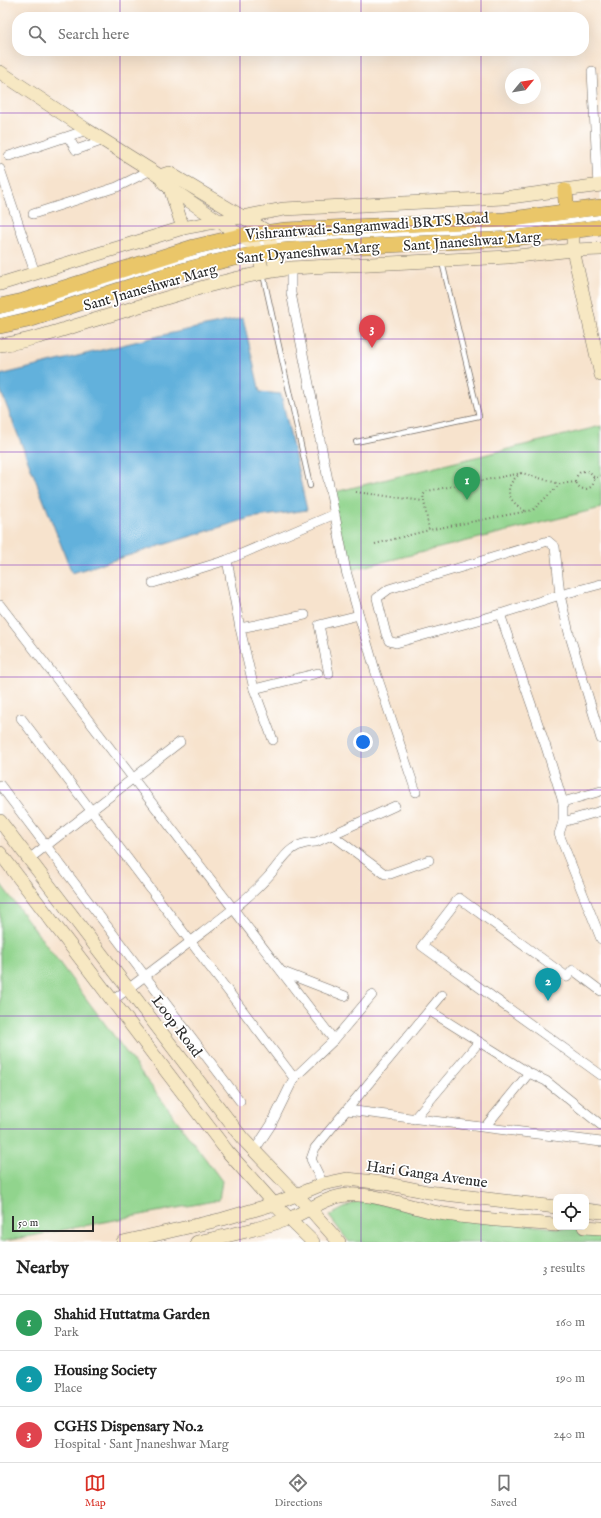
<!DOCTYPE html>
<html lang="en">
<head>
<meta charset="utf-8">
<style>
  body { margin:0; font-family:"IM FELL English",serif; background:#f2f2f2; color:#222 }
  .controls { position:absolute; right:12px; bottom:12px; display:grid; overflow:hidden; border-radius:8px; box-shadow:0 4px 16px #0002 }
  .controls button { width:36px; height:36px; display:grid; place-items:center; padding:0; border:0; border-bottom:1px solid #e0e0e0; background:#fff; color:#222; font:20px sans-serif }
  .compass { position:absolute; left:505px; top:68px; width:36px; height:36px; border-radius:50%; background:#fff; box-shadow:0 4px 16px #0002; rotate:60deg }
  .scale { position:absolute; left:12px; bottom:10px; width:82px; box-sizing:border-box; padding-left:4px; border:2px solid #2b2b2b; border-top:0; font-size:11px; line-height:14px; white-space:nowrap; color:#2b2b2b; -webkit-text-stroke:3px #fff; paint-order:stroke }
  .you { position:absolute; left:363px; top:742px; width:14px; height:14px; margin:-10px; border:3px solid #fff; border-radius:50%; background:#1a73e8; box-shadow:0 0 0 6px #1a73e833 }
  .badge { display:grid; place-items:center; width:26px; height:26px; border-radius:50%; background:#d93025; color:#fff; font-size:13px; font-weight:700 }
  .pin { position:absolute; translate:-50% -33px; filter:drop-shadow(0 1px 2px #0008) }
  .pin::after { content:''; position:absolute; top:21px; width:14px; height:12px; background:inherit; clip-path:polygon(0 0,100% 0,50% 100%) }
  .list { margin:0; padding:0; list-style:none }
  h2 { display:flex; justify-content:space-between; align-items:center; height:52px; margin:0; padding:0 16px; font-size:17px }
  h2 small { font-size:13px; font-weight:400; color:#767676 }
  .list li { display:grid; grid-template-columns:26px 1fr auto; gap:12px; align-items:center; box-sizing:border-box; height:56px; padding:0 16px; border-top:1px solid #e0e0e0 }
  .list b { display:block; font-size:15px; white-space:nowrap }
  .list p { margin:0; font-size:13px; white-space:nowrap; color:#767676 }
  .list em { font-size:13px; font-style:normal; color:#767676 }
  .icon { flex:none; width:22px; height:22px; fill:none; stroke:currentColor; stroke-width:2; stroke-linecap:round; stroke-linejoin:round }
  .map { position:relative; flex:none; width:601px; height:1242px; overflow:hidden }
  .search { position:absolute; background:#fff; box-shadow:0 4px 16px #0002; left:12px; right:12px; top:12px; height:44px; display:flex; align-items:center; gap:10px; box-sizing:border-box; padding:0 14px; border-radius:16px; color:#767676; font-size:15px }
  .sheet { height:220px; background:#fff }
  nav { display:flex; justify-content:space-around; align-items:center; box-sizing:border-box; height:56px; border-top:1px solid #e0e0e0; background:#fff; font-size:11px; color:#767676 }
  nav a { display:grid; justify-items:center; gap:2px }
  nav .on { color:#d93025 }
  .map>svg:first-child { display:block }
</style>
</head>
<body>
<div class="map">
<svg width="601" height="1242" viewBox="0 0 601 1242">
  <rect width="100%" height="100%" fill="#fff"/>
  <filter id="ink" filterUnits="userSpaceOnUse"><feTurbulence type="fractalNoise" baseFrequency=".025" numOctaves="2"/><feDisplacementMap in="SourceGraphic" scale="8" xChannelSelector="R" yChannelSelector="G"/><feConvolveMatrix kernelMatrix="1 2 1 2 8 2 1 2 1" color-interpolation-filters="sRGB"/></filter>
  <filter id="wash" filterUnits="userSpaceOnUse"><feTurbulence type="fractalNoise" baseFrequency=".012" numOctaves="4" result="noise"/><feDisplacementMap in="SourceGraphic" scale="16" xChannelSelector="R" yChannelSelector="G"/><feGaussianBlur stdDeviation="0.9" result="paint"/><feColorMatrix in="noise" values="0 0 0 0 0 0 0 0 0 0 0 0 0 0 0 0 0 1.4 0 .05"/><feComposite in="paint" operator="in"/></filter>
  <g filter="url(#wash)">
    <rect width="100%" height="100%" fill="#f7e3cd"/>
    <!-- green -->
    <g fill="#91d48d" stroke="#5e805c">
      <path d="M601,426V508L346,571L331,493Z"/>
      <path d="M0,883L222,1181L219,1200L0,1242Z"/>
      <path d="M361,1199L431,1216L601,1232V1242H349L329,1216Z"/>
    </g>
    <!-- water -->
    <path fill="#62b1dc" stroke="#466e84" d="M243,318L260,392L281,394L307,510L250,518L72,573L0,389V375L163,335Z"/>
  </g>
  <g filter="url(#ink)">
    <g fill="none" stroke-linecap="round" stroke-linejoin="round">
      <!-- lane casing -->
      <g stroke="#726b64" stroke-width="6">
        <g id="lane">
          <path d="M263,274L310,486"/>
          <path d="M0,316L25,310C111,283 197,249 287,240L506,229L601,217"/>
          <path d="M356,442L479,416L442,262"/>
        </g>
      </g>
      <!-- street casing -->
      <g stroke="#726b64" stroke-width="10">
        <g id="street">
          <path d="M592,71L598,186"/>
          <path d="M68,137L76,150L104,140"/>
          <path d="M9,156L87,130"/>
          <path d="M0,169L35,273"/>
          <path d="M33,214L117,187L151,170"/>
          <path d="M291,268V293L346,571L375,670L416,792"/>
          <path d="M227,560L240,628L254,689L273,740"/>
          <path d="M153,583L227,560L335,514"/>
          <path d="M601,584L560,595L555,547L548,541L389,589L377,598L386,634L389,641L396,643L500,614L560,595L569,633L601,739"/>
          <path d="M0,605L334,1040"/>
          <path d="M500,614L546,747L563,802V822"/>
          <path d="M240,628L305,615"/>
          <path d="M329,674L319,625L359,615"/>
          <path d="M254,689L318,673"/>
          <path d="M21,718L294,1078"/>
          <path d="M0,785L240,1101"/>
          <path d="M563,802L601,791"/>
          <path d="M601,811L563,822L559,834L601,939"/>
          <path d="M332,835L385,874H390L429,860"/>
          <path d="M29,859L180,742"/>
          <path d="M283,972L345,996"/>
          <path d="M601,991L573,970L567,977L459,898L422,946L601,1075"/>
          <path d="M112,1001C142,978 172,956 202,933C224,916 248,899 267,878C284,860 287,843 316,842L395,806"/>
          <path d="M430,1011L529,1073L546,1081L601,1125"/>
          <path d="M347,1110L601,1142"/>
          <path d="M414,1119L479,1042"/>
          <path d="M485,1127L529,1073"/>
          <path d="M254,1151L271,1125L294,1078L334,1040L372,995"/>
          <path d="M323,1184L311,1159L315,1148L442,995"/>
        </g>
      </g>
      <!-- secondary casing -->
      <g stroke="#726b64" stroke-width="14">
        <g id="secondary">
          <path d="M0,72L87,130L160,176L164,183L170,188L253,244L258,253L263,272"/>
          <path d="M160,176L169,173L268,232L276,270"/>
          <path d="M170,188L183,228"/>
          <path d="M573,231V250L601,375"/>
          <path d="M0,284L183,228L284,209L503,198L601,185"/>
          <path d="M0,345C31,341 61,330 91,321C157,301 223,278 291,268L508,257L573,250L601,249"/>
          <path d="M0,821L242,1138L310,1209L339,1242"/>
          <path d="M0,853L227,1151L274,1204L313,1242"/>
          <path d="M586,1210L601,1212"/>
          <path d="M584,1227L601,1228"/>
          <path d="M123,1242L223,1219L274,1204L323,1184L347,1179L384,1183L428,1192L556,1207"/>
          <path d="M197,1242C227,1236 259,1229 288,1219C307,1212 325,1197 347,1195C377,1193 409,1207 439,1213C477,1220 517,1221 556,1225"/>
        </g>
      </g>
      <!-- primary casing -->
      <g stroke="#726b64" stroke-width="16">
        <g id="primary">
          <path d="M565,191L567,212"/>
          <path d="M0,306L23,301L194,247L241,236L286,230L505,220L601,207"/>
          <path d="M0,326L28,320C113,293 198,259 287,250L507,239L601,227"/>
        </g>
      </g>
      <!-- path -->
      <g stroke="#726b64" stroke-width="2" stroke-dasharray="1 3" stroke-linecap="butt">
        <circle cx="585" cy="480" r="9"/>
        <path d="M521,473C502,487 507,500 525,511"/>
        <path d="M593,478L601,476"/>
        <path d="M560,484L533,510L429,530L423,495L427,491L522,473L560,484L576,482"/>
        <path d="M356,492L423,501"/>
        <path d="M375,544L429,530"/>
      </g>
      <!-- lane -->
      <use href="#lane" stroke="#fff" stroke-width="4.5"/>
      <!-- street -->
      <use href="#street" stroke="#fff" stroke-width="9"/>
      <!-- secondary -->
      <use href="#secondary" stroke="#f7e8c3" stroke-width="13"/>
      <!-- primary -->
      <use href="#primary" stroke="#eac669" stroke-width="15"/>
    </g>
  </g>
  <!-- grid -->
  <path fill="none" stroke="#7b2cbf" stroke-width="1" stroke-opacity="0.55" d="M120,0V17M240,0V17M361,0V17M481,0V17M120,51V1242M240,51V1242M361,51V1242M481,51V1242M0,113H601M0,226H601M0,339H601M0,452H601M0,565H601M0,677H601M0,790H601M0,903H601M0,1016H601M0,1129H601"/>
  <g text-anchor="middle" stroke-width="3.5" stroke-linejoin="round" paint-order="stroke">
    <!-- street labels -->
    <g font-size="15" fill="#2b2b2b" stroke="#fff">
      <text transform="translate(367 226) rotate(-4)" y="5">Vishrantwadi-Sangamwadi BRTS Road</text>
      <text transform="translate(472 241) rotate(-4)" y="5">Sant Jnaneshwar Marg</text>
      <text transform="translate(308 252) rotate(-5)" y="5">Sant Dyaneshwar Marg</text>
      <text transform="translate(150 287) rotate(-16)" y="5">Sant Jnaneshwar Marg</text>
      <text transform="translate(177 1026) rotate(53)" y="5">Loop Road</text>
      <text transform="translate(427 1174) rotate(8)" y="5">Hari Ganga Avenue</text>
    </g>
  </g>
</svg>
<div class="controls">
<button><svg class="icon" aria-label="locate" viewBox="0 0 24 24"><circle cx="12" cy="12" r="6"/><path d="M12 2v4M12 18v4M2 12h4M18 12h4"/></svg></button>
</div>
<svg class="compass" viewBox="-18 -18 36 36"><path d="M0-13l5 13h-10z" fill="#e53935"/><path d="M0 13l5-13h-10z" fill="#767676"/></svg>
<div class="scale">50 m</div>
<div class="you"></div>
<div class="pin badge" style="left:467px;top:500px;background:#2e9e5b">1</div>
<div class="pin badge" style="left:548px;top:1001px;background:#0f9aa8">2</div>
<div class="pin badge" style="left:372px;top:348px;background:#e0444e">3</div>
<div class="search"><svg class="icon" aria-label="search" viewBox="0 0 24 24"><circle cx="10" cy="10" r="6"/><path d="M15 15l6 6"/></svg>Search here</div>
</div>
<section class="sheet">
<h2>Nearby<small>3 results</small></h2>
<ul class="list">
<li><span class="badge" style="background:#2e9e5b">1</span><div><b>Shahid Huttatma Garden</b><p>Park</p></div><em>160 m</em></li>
<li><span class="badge" style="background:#0f9aa8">2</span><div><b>Housing Society</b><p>Place</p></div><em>190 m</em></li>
<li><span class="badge" style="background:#e0444e">3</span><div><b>CGHS Dispensary No.2</b><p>Hospital · Sant Jnaneshwar Marg</p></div><em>240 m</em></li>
</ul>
</section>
<nav>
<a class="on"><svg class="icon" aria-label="map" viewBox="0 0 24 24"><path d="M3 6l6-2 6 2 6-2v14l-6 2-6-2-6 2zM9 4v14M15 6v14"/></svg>Map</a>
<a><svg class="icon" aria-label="directions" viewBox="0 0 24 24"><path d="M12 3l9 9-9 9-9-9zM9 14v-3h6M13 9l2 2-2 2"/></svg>Directions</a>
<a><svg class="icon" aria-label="saved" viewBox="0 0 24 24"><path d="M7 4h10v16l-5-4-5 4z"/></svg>Saved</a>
</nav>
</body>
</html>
